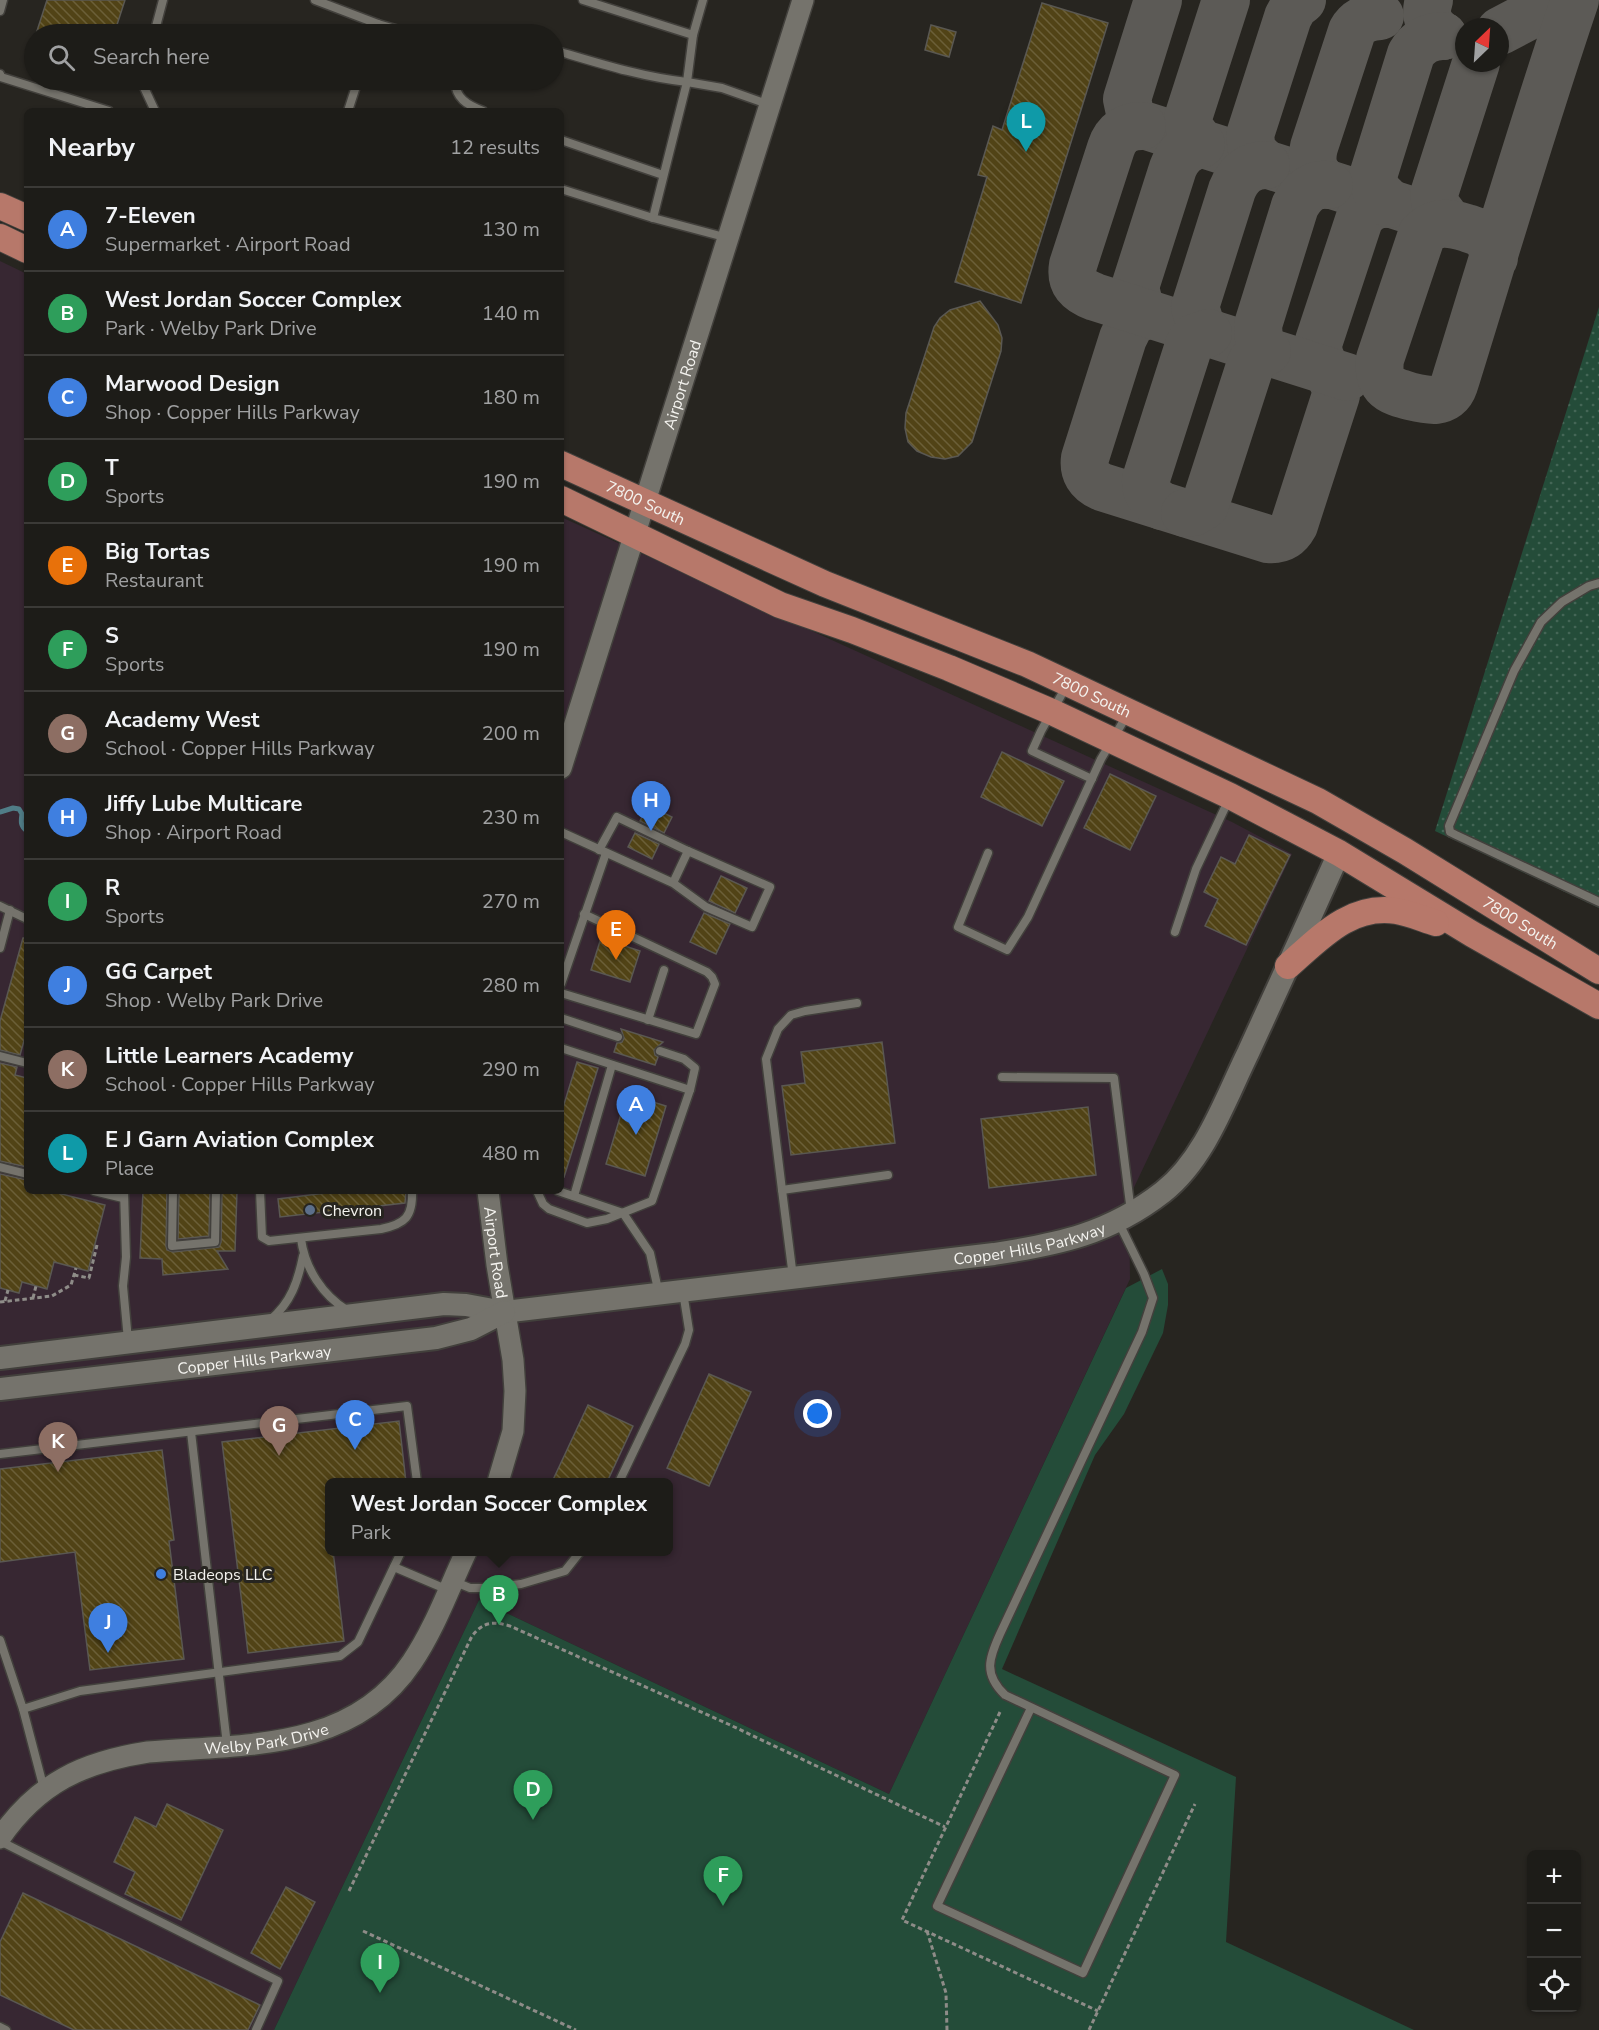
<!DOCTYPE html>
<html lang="en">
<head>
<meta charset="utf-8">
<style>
  body { margin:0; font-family:"Nunito Sans",sans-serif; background:#252521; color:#f1f3f6 }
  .controls { position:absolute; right:18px; bottom:18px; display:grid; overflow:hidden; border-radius:9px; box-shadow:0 2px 4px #0004 }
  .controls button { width:54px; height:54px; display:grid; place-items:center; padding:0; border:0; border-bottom:2px solid #3b3a37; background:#1d1c18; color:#f1f3f6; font:30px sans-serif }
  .compass { position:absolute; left:1455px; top:18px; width:54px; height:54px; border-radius:50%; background:#1d1c18; box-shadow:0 2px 4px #0004; rotate:25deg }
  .you { position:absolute; left:818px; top:1414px; width:21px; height:21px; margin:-15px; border:4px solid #fff; border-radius:50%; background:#1a73e8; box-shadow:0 0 0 9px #1a73e833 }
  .badge { display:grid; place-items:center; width:39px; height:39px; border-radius:50%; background:#ea580c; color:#fff; font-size:20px; font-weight:700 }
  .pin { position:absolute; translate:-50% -50px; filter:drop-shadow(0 2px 3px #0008) }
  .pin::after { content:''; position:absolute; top:32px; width:21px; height:18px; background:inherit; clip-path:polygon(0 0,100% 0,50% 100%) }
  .popup { position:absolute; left:325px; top:1478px; width:348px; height:78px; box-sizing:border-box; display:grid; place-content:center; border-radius:9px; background:#1d1c18; filter:drop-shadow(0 2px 4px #0005); font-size:20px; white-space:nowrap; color:#a0a1a2 }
  .popup b { font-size:22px; color:#f1f3f6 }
  .popup::after { content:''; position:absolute; left:50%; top:100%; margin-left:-12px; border:12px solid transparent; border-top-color:#1d1c18 }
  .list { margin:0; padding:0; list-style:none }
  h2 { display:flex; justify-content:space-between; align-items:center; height:78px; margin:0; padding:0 24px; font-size:26px }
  h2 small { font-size:20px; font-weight:400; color:#a0a1a2 }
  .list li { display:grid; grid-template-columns:39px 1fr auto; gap:18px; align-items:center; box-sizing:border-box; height:84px; padding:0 24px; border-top:2px solid #3b3a37 }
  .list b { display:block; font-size:22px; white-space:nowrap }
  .list p { margin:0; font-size:20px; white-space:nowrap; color:#a0a1a2 }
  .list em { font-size:20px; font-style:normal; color:#a0a1a2 }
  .icon { flex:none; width:33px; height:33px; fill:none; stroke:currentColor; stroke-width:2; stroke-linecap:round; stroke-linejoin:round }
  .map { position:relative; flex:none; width:1599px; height:2030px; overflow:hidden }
  .search { position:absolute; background:#1d1c18; box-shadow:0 2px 4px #0004; left:24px; top:24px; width:540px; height:66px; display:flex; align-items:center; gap:15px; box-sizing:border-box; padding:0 21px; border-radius:33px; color:#a0a1a2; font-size:22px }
  .panel { position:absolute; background:#1d1c18; box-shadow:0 2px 4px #0004; left:24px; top:108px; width:540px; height:1086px; border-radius:9px }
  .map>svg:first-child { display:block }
</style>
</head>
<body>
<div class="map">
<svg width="1599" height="2030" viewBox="0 0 1599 2030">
  <defs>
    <pattern id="grass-dots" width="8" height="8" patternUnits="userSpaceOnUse" patternTransform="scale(1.5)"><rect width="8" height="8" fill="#244c39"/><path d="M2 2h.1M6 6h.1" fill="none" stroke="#446656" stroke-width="1.8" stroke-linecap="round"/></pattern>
    <pattern id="building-back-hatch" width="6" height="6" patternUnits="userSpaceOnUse" patternTransform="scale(1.5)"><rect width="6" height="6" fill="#514316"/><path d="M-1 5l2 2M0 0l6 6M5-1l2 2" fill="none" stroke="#6b5f38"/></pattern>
  </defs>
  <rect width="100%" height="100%" fill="#272520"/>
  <!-- industrial -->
  <path fill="#372732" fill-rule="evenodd" d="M0,261L27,274V1191H561V517L1232,822L1292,854L1129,1198L1130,1279L889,1794L479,1600L274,2030H0ZM330,1482H668V1552H330Z"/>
  <!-- grass -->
  <path fill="url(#grass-dots)" d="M1599,307V908L1435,831Z"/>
  <!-- park -->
  <path fill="#244c39" d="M1162,1269L1168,1284V1305L1163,1333L1124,1414L1095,1455L1002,1669L1236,1777L1226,1942L1414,2030H274L479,1600L889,1794L1126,1288Z"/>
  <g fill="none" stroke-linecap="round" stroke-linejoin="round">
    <!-- stream -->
    <path stroke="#507d87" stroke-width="5" d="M0,812L13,808L19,809L22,814C21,821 20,826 27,831"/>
    <!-- taxiway -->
    <g stroke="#5c5a56" stroke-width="48">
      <path d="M1158,0L1127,99L1130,113L1137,123L1404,208"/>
      <path d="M1226,0L1188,118L1190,129L1201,144C1187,147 1178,155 1173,168L1135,287L1139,304L1148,314L1131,322L1123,338L1085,458C1083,472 1089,481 1102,487L1268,539C1280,540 1288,536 1294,525L1336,395C1336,374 1314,362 1319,341L1359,220C1366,208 1376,203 1390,204"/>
      <path d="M1429,0C1424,16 1429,27 1443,36"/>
      <path d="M1500,31L1559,0"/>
      <path d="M1142,126C1126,126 1116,133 1111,148L1073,265C1070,283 1079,291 1095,297L1347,377"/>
      <path d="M1266,165L1252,151L1250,135L1288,17L1294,6L1302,0"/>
      <path d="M1329,185C1314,175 1310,164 1314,147L1352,31C1358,20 1368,17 1380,16"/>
      <path d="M1390,204L1376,190L1373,176L1411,54C1418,42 1429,36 1443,36"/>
      <path d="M1448,222L1436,206L1434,194L1476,63"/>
      <path d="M1494,258C1493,250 1491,242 1484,236C1480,232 1473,230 1467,228C1449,223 1436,220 1422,234L1380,359C1379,368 1379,376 1384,383C1389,391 1400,393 1409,396C1426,400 1447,406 1454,385C1494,256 1532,127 1575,0"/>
      <path d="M1208,333L1200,323L1195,307L1232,190C1238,175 1249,165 1266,165"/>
      <path d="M1162,506C1152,500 1145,492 1146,479L1189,345L1194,338L1208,333"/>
      <path d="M1185,513L1194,512L1205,505L1251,363L1257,355L1267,351L1259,340L1258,325L1295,206C1303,192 1312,183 1329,185"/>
    </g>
  </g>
  <!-- building -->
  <g fill="url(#building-back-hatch)" stroke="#5a5852" stroke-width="1.5">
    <path d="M47,0H125L114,34H36Z"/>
    <path d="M1042,3L1108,23L1021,303L955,282L987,177L978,175L993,126L1002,130Z"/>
    <path d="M931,25L956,32L949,57L925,50Z"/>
    <path d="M980,301L998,325L1002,338L1001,351L972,442L958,456L945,459L931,457L917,451L908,442L905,428L906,413L934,327L940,318L950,310Z"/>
    <path d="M1002,752L1064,781L1042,826L981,797Z"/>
    <path d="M1110,774L1156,796L1130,850L1084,828Z"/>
    <path d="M648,805L672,817L664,833L640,821Z"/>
    <path d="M635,833L659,844L652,859L628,847Z"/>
    <path d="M1249,835L1290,855L1246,945L1205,926L1218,899L1204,892L1221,857L1235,864Z"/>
    <path d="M721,876L747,888L735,913L709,901Z"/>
    <path d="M704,913L730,924L716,954L690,942Z"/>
    <path d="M23,938H27V1030L20,1055L0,1050V1021Z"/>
    <path d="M601,938L640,951L630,982L591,970Z"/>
    <path d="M621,1029L663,1042L654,1050L655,1055L658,1057L655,1065L614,1052L617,1043L622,1042L624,1038Z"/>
    <path d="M882,1042L895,1143L791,1155L782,1086L805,1083L801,1052Z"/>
    <path d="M577,1062L598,1068L564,1177L561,1176V1114Z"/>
    <path d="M0,1063L17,1067L15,1075L27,1078V1167L0,1161Z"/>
    <path d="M627,1094L666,1106L645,1176L606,1164Z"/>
    <path d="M1088,1107L1096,1175L989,1188L981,1119Z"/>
    <path d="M0,1174L27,1180V1191H50L105,1205L88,1271L54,1262L47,1289L22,1282L19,1293L0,1288Z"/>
    <path d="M143,1191H167L166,1246L167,1250L173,1252L219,1247L221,1242L222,1191H237L235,1251H217L228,1269L163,1275L162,1259L140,1258Z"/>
    <path d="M179,1191H210L209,1236L178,1239Z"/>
    <path d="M342,1191H406L405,1203L280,1217L278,1199Z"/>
    <path d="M709,1374L751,1392L709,1486L667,1468Z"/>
    <path d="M588,1405L633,1426L607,1482H552Z"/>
    <path d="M399,1421L406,1482H330V1551H333L344,1641L248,1653L222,1442Z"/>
    <path d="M162,1450L174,1540L169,1541L184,1659L90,1670L75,1552L0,1562V1469Z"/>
    <path d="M167,1804L223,1830L181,1920L125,1894L135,1872L114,1862L135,1817L156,1827Z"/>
    <path d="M286,1887L315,1902L280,1969L251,1953Z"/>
    <path d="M23,1893L260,2005L248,2030H74L0,1995V1942Z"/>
  </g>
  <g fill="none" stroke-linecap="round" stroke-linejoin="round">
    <!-- service casing -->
    <g stroke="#42403c" stroke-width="11">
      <g id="service">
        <path d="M315,0L378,24"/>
        <path d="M583,0L693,35L703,0"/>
        <path d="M0,11L3,0"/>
        <path d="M154,34L163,0"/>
        <path d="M374,34L378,24L413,34"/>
        <path d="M475,34C482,28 492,32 500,34"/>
        <path d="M693,35L687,82L722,88L770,105"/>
        <path d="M554,50C598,63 641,77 687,82L653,218L728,238"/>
        <path d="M0,74L1,77L109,111"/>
        <path d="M143,80L142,83L155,111"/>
        <path d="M455,80C455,98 467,105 483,111"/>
        <path d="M348,111L358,80"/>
        <path d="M561,140L663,175"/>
        <path d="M561,189L653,218"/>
        <path d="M1599,583L1589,586L1562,602L1541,622L1514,671L1449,826L1450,832L1456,835L1599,902"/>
        <path d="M1067,685L1041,731L1032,751L1092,779"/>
        <path d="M561,832L673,883L706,907L752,927L770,887L688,851L673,883"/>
        <path d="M599,850L617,817L688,851"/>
        <path d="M988,853L958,927L1007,950L1028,917L1101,759L1127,715"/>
        <path d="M0,906L27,919"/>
        <path d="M1175,932L1196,869L1229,799"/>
        <path d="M0,948L10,910"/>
        <path d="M561,984L606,853"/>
        <path d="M561,993L696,1034L715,984L712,977L707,972L584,914"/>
        <path d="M561,1018L618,1037"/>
        <path d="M648,1020L664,970"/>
        <path d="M561,1048L690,1090"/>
        <path d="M0,1056L27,1063"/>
        <path d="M1002,1077L1114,1078L1131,1212"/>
        <path d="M0,1167L27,1174"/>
        <path d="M782,1190L766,1059L778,1029L791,1015L805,1011L857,1003"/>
        <path d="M94,1191L123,1198"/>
        <path d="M124,1191L126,1257L123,1286L128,1340"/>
        <path d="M173,1191L172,1246L215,1242L216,1191"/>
        <path d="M260,1191L262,1237L269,1241L381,1229C405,1224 413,1217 412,1191"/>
        <path d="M537,1191L543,1204L549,1209L587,1223L607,1219L652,1201L690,1090L695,1068L684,1059L660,1051"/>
        <path d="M558,1191L623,1213L650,1253L659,1294"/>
        <path d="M574,1196L612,1065"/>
        <path d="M301,1239C305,1268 322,1295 348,1311"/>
        <path d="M793,1277L782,1190L888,1175"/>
        <path d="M270,1320C291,1303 298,1281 303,1256"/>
        <path d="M191,1432L227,1745"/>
        <path d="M0,1454L407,1406L417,1482"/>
        <path d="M619,1482L685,1344L689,1330L683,1292"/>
        <path d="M394,1567L448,1590"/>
        <path d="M453,1581L470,1588H485L521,1584L565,1571L580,1552"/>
        <path d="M0,1640L23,1709L80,1691L340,1656L358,1642L401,1552"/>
        <path d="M1031,1708L937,1906L1083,1973L1175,1775L1005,1695C983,1674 989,1658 1000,1634L1142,1332L1153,1298L1144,1274L1118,1221"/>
        <path d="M23,1709L44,1789"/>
        <path d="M0,1841L278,1981L256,2030"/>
        <path d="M0,2027L6,2030"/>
      </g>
    </g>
    <!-- tertiary casing -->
    <g stroke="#42403c" stroke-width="24">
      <g id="tertiary">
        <path id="s1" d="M561,768L803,0"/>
        <path id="s2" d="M488,1191L497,1265L513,1360L515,1391L513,1431L498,1482"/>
        <path id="s3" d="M0,1838C38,1783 83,1762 148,1752C243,1744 352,1752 412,1662C435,1628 449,1588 466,1552"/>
      </g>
    </g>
    <!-- secondary casing -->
    <g stroke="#42403c" stroke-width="26">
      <g id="secondary">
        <path id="s4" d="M0,1358L444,1304L466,1305L504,1312L994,1254C1059,1244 1109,1234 1163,1192C1205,1159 1225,1100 1248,1053C1279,986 1309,920 1339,853"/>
        <path id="s5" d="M0,1389L436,1338L471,1329L504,1312"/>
      </g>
    </g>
    <!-- primary casing -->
    <g stroke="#42403c" stroke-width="28">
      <g id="primary">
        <path d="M0,206L27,218"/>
        <path d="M0,237L27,250"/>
        <path id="s6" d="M561,464L825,584L1027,664L1318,801L1405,851L1599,971"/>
        <path d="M561,499L780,605L852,630L949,668L1052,712L1230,796L1339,853L1472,934L1599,1006"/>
        <path d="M1288,966C1320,938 1350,904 1396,911C1409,913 1423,919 1436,923"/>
      </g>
    </g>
    <!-- path -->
    <g stroke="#8e8c88" stroke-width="3" stroke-dasharray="4.5 3" stroke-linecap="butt">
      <path d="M74,1275L89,1278L97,1245"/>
      <path d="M33,1298L36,1286"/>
      <path d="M5,1301L8,1290"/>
      <path d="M0,1302L52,1296L71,1285L76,1268"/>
      <path d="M1000,1712L902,1920L1098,2011"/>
      <path d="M349,1891L472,1636C483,1622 493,1621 510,1626L728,1724L945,1827"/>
      <path d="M363,1931L576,2030"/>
      <path d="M927,1931L946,1993L947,2030"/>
      <path d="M1089,2030L1195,1804"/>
    </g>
    <!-- service -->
    <use href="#service" stroke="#75736c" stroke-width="8"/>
    <!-- tertiary -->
    <use href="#tertiary" stroke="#75736c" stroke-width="21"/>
    <!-- secondary -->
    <use href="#secondary" stroke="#75736c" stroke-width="22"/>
    <!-- primary -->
    <use href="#primary" stroke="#b7786a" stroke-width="26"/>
  </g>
  <!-- markers -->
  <circle fill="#5c6f8a" stroke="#272520" stroke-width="2" cx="310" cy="1210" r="6"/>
  <circle fill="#3f7fe0" stroke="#272520" stroke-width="2" cx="161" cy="1574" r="6"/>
  <g text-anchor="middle" stroke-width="6" stroke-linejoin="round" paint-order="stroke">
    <!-- street labels -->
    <g font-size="16" fill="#f4f3ef" stroke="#272520">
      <text dy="6" stroke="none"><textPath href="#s1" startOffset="402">Airport Road</textPath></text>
      <text dy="6" stroke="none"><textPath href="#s6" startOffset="93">7800 South</textPath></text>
      <text dy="6" stroke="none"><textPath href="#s6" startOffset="579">7800 South</textPath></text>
      <text dy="6" stroke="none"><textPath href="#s6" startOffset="1065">7800 South</textPath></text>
      <text dy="6" stroke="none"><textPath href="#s4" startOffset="1038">Copper Hills Parkway</textPath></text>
      <text dy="6" stroke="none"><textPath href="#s2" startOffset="62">Airport Road</textPath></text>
      <text dy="6" stroke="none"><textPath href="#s5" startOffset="256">Copper Hills Parkway</textPath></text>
      <text dy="6" stroke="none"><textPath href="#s3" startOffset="296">Welby Park Drive</textPath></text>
    </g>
    <!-- poi labels -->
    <g font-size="16" fill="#f4f3ef" stroke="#272520" text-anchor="start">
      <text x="322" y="1216">Chevron</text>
      <text x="173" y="1580">Bladeops LLC</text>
    </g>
  </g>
</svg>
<div class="controls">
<button>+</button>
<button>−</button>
<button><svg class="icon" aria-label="locate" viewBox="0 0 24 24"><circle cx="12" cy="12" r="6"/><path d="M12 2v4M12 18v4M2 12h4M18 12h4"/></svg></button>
</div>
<svg class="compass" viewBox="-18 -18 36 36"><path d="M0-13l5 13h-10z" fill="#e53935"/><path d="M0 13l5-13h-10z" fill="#a0a1a2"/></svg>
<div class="you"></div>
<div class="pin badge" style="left:636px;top:1135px;background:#3f7fe0">A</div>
<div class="pin badge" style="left:499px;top:1625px;background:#2e9e5b">B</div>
<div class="popup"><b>West Jordan Soccer Complex</b>Park</div>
<div class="pin badge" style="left:355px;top:1450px;background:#3f7fe0">C</div>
<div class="pin badge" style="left:533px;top:1820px;background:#2e9e5b">D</div>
<div class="pin badge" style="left:616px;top:960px;background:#e8710a">E</div>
<div class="pin badge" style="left:723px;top:1906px;background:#2e9e5b">F</div>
<div class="pin badge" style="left:279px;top:1456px;background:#8d6e63">G</div>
<div class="pin badge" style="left:651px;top:831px;background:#3f7fe0">H</div>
<div class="pin badge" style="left:380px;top:1993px;background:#2e9e5b">I</div>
<div class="pin badge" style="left:108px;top:1653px;background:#3f7fe0">J</div>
<div class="pin badge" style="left:58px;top:1472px;background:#8d6e63">K</div>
<div class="pin badge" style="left:1026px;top:152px;background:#0f9aa8">L</div>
<div class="search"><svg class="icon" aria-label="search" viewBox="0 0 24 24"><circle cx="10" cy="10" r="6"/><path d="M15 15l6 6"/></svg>Search here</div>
<section class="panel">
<h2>Nearby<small>12 results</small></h2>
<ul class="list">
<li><span class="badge" style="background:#3f7fe0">A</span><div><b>7-Eleven</b><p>Supermarket · Airport Road</p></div><em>130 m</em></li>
<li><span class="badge" style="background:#2e9e5b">B</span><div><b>West Jordan Soccer Complex</b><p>Park · Welby Park Drive</p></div><em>140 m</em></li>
<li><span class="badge" style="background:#3f7fe0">C</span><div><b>Marwood Design</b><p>Shop · Copper Hills Parkway</p></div><em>180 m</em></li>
<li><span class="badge" style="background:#2e9e5b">D</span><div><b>T</b><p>Sports</p></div><em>190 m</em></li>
<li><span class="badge" style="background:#e8710a">E</span><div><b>Big Tortas</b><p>Restaurant</p></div><em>190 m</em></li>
<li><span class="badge" style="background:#2e9e5b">F</span><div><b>S</b><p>Sports</p></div><em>190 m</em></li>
<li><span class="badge" style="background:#8d6e63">G</span><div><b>Academy West</b><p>School · Copper Hills Parkway</p></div><em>200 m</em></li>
<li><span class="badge" style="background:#3f7fe0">H</span><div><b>Jiffy Lube Multicare</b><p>Shop · Airport Road</p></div><em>230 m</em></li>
<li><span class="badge" style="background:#2e9e5b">I</span><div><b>R</b><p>Sports</p></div><em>270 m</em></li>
<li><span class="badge" style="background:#3f7fe0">J</span><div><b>GG Carpet</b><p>Shop · Welby Park Drive</p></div><em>280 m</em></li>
<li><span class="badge" style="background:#8d6e63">K</span><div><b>Little Learners Academy</b><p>School · Copper Hills Parkway</p></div><em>290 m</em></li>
<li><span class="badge" style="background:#0f9aa8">L</span><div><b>E J Garn Aviation Complex</b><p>Place</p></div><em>480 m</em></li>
</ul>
</section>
</div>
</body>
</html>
